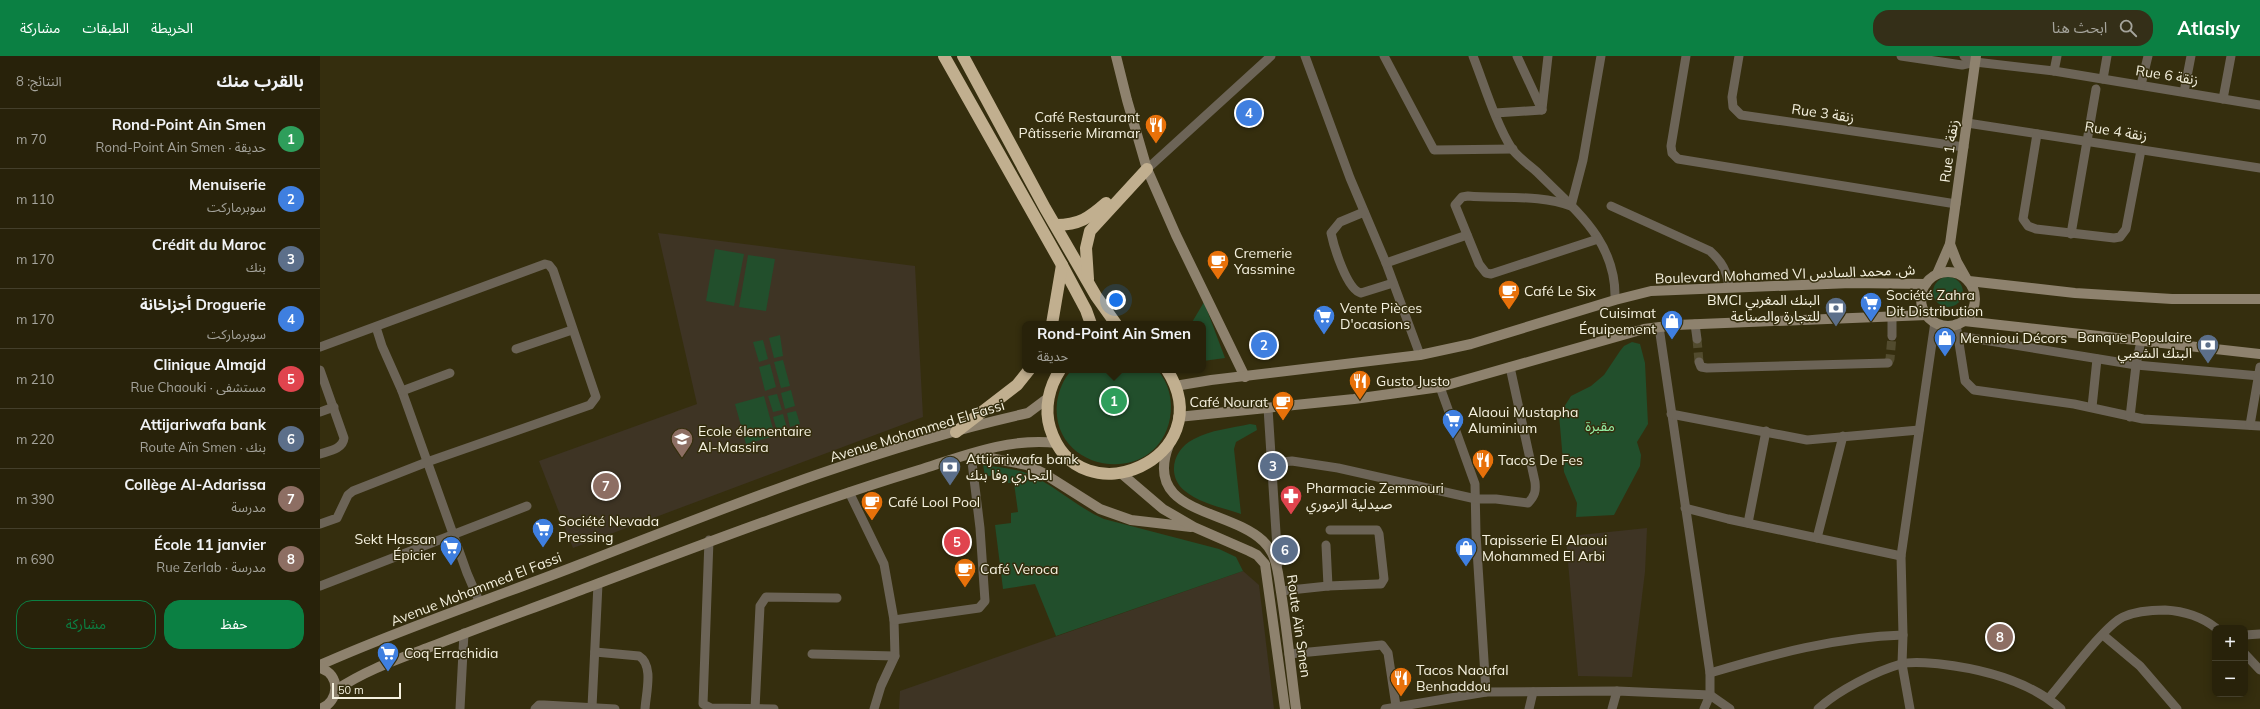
<!DOCTYPE html>
<html lang="ar">
<head>
<meta charset="utf-8">
<style>
  body { margin:0; font-family:Mulish,"Noto Sans Arabic",sans-serif; background:#342f18; color:#f1f3f6; direction:rtl }
  .controls { position:absolute; right:12px; bottom:12px; display:grid; overflow:hidden; border-radius:8px; box-shadow:0 2px 10px #0003 }
  .controls button { width:36px; height:36px; display:grid; place-items:center; padding:0; border:0; border-bottom:1px solid #443f2b; background:#28220a; color:#f1f3f6; font:20px sans-serif }
  .scale { position:absolute; left:12px; bottom:10px; width:69px; box-sizing:border-box; padding-left:4px; border:2px solid #f6f2e0; border-top:0; font-size:11px; line-height:14px; white-space:nowrap; color:#f6f2e0; -webkit-text-stroke:3px #352e0e; paint-order:stroke }
  .you { position:absolute; left:796px; top:244px; width:14px; height:14px; margin:-10px; border:3px solid #fff; border-radius:50%; background:#1a73e8; box-shadow:0 0 0 6px #1a73e833 }
  .badge { display:grid; place-items:center; width:26px; height:26px; border-radius:50%; background:#0b8043; color:#fff; font-size:13px; font-weight:700 }
  .pin { position:absolute; translate:-50% -50%; border:2px solid #fff; box-shadow:0 1px 4px #0006 }
  .popup { position:absolute; left:702px; top:265px; width:184px; height:52px; box-sizing:border-box; display:grid; place-content:center; border-radius:8px; background:#28220a; filter:drop-shadow(0 1px 3px #0005); font-size:13px; white-space:nowrap; color:#a5a49c }
  .popup b { font-size:15px; color:#f1f3f6 }
  .popup::after { content:''; position:absolute; left:50%; top:100%; margin-left:-8px; border:8px solid transparent; border-top-color:#28220a }
  .list { margin:0; padding:0; list-style:none }
  h2 { display:flex; justify-content:space-between; align-items:center; height:52px; margin:0; padding:0 16px; font-size:17px }
  h2 small { font-size:13px; font-weight:400; color:#a5a49c }
  .list li { display:grid; grid-template-columns:26px 1fr auto; gap:12px; align-items:center; box-sizing:border-box; height:60px; padding:0 16px; border-top:1px solid #443f2b }
  .list b { display:block; font-size:15px; white-space:nowrap }
  .list p { margin:0; font-size:13px; white-space:nowrap; color:#a5a49c }
  .list em { font-size:13px; font-style:normal; color:#a5a49c }
  .actions { display:flex; gap:8px; padding:12px 16px }
  .actions a { flex:1; padding:9px 0; border:1px solid #0b8043; border-radius:16px; text-align:center; font-size:14px; color:#0b8043 }
  .actions .main { background:#0b8043; color:#fff }
  .icon { flex:none; width:22px; height:22px; fill:none; stroke:currentColor; stroke-width:2; stroke-linecap:round; stroke-linejoin:round }
  .map { position:relative; flex:none; width:1940px; height:653px; overflow:hidden; direction:ltr }
  header { display:flex; align-items:center; gap:24px; box-sizing:border-box; height:56px; padding:0 20px; background:#0b8043; color:#fff }
  header strong { font-size:19px }
  nav { display:flex; gap:22px; margin-inline-start:auto; font-size:14px }
  .search { width:280px; height:36px; background:#342f18; display:flex; align-items:center; gap:10px; box-sizing:border-box; padding:0 14px; border-radius:16px; color:#a5a49c; font-size:15px }
  main { display:flex }
  aside { flex:1; background:#28220a }
  .map>svg:first-child { display:block }
</style>
</head>
<body>
<header>
<strong>Atlasly</strong>
<div class="search"><svg class="icon" aria-label="search" viewBox="0 0 24 24"><circle cx="10" cy="10" r="6"/><path d="M15 15l6 6"/></svg>ابحث هنا</div>
<nav><a>الخريطة</a><a>الطبقات</a><a>مشاركة</a></nav>
</header>
<main>
<div class="map">
<svg width="1940" height="653" viewBox="0 0 1940 653">
  <rect width="100%" height="100%" fill="#352e0e"/>
  <!-- education -->
  <g fill="#3e3424">
    <path d="M338,177L595,210L603,361L253,492L219,405L377,348Z"/>
    <path d="M1327,472L1325,516L1312,621L1258,620L1246,483L1260,479Z"/>
    <path d="M923,515L939,529L954,653H579L580,635Z"/>
  </g>
  <!-- green -->
  <g fill="#224f2c">
    <path d="M395,193L424,198L414,250L386,245Z"/>
    <path d="M428,199L455,203L446,255L419,251Z"/>
    <circle cx="1628" cy="236" r="15"/>
    <path d="M884,246L905,302L883,305V268H871Z"/>
    <path d="M460,279L463,300L454,302L449,282Z"/>
    <path d="M443,284L448,303L439,306L433,286Z"/>
    <path d="M1312,286L1320,288L1325,307L1328,368L1317,386L1321,399L1320,410L1294,459L1256,461L1257,447L1244,416L1239,359L1251,340L1271,330L1284,319L1300,295L1304,290Z"/>
    <path d="M463,304L470,330L461,332L454,306Z"/>
    <path d="M450,308L456,331L445,335L439,311Z"/>
    <path d="M752,314H837C849,326 853,345 850,362C837,433 729,418 737,346C739,334 743,323 752,314Z"/>
    <path d="M471,334L475,350L465,353L461,337Z"/>
    <path d="M457,338L462,354L453,356L448,340Z"/>
    <path d="M444,340L455,380L426,388L415,348Z"/>
    <path d="M476,355L480,368L470,371L467,357Z"/>
    <path d="M463,358L467,372L457,375L453,361Z"/>
    <path d="M930,368L936,369L937,374L916,386L914,393L921,458C904,452 879,447 865,435C846,420 853,393 874,383C890,374 912,372 930,368Z"/>
    <path d="M663,409C677,411 692,412 706,417C734,428 756,451 784,463L899,493L916,501L923,515L736,580L715,528L683,533L675,469L691,467V457L698,456L694,427H688L686,419L665,420Z"/>
  </g>
  <g fill="none" stroke-linecap="round" stroke-linejoin="round">
    <!-- street-tunnel -->
    <g stroke="#524b2e" stroke-width="9" stroke-dasharray="9 4.5" stroke-linecap="butt">
      <path d="M1377,283L1379,306"/>
      <path d="M1568,307L1570,303L1572,280"/>
    </g>
    <!-- street -->
    <g stroke="#6c6457" stroke-width="9">
      <path d="M985,0L1030,122L1066,207L1100,299"/>
      <path d="M1064,0L1114,94L1193,93"/>
      <path d="M1153,0C1164,28 1176,68 1192,93C1199,102 1209,109 1217,116C1255,154 1297,185 1295,244"/>
      <path d="M1197,0L1222,54"/>
      <path d="M1366,0L1351,90L1352,97L1358,103L1636,148"/>
      <path d="M1419,0L1412,41L1413,51L1421,59L1644,91"/>
      <path d="M1581,0L1642,9L1655,6"/>
      <path d="M1644,0L1655,6L1734,15L1940,49"/>
      <path d="M1734,15L1737,0"/>
      <path d="M1783,23L1787,0"/>
      <path d="M1821,29L1828,0"/>
      <path d="M1864,36L1871,0"/>
      <path d="M1903,43L1911,0"/>
      <path d="M1222,53L1228,0"/>
      <path d="M1175,57L1222,54"/>
      <path d="M1647,67L1940,112"/>
      <path d="M1717,78L1703,163L1708,170L1716,173L1794,182L1800,181L1806,173L1821,94"/>
      <path d="M827,113L951,0"/>
      <path d="M1291,150L1390,195C1402,206 1407,215 1409,231"/>
      <path d="M1044,156L1020,166L1011,177C1014,191 1027,234 1041,237L1073,227"/>
      <path d="M1751,178L1776,33"/>
      <path d="M1278,183L1171,218L1166,217L1159,208L1135,149L1142,141L1148,140C1179,143 1222,138 1251,150L1263,104L1281,0"/>
      <path d="M1066,207L1147,179"/>
      <path d="M1375,268L1377,283"/>
      <path d="M1636,268L1645,325L1654,334L1754,348L1823,363L1940,370"/>
      <path d="M56,271L62,290L82,335L147,517L159,545"/>
      <path d="M1339,271L1390,617V639L1384,653"/>
      <path d="M1572,280V260"/>
      <path d="M1639,280L1816,309L1940,320"/>
      <path d="M0,291C75,264 150,236 225,208L229,209L233,214L276,341L270,349L107,406L33,435L28,439L17,462L0,468"/>
      <path d="M196,293L252,274"/>
      <path d="M1379,306L1381,311L1387,312L1568,307"/>
      <path d="M0,314L24,382C23,393 9,395 0,398"/>
      <path d="M1120,331L1155,428L1156,478L1166,636"/>
      <path d="M82,335L130,317"/>
      <path d="M1772,351L1777,303"/>
      <path d="M948,352L958,508"/>
      <path d="M0,356L14,351"/>
      <path d="M1351,358L1487,384L1599,374"/>
      <path d="M1810,361L1816,309L1821,285"/>
      <path d="M1930,369L1940,311"/>
      <path d="M951,407L972,405L1018,412L1156,443H1176L1208,447C1215,440 1216,435 1215,426L1190,311"/>
      <path d="M529,436L564,508L574,564L575,600L561,630L554,653"/>
      <path d="M1365,452L1408,463L1581,500"/>
      <path d="M1428,467L1446,375"/>
      <path d="M1497,482L1523,380"/>
      <path d="M389,484L383,648L391,652L454,653"/>
      <path d="M0,530L207,450"/>
      <path d="M1008,530L1058,528H1061L1064,523L1059,478L1057,474H1010"/>
      <path d="M961,535L1008,530L1006,489"/>
      <path d="M574,564L659,552L665,545L660,472L651,398"/>
      <path d="M1783,579L1820,610L1857,653"/>
      <path d="M1925,579L1940,578"/>
      <path d="M275,596L319,600C334,609 326,637 325,653"/>
      <path d="M492,598L575,600"/>
      <path d="M969,598L1062,589L1068,597L1076,650"/>
      <path d="M1925,598L1940,614"/>
      <path d="M1390,617C1453,598 1517,581 1583,579"/>
      <path d="M1729,642C1745,624 1784,570 1803,561C1816,555 1831,554 1845,554C1863,555 1882,561 1896,572"/>
      <path d="M272,651L278,528"/>
      <path d="M140,653L144,577"/>
      <path d="M215,653L219,649H224L295,653"/>
      <path d="M435,653L440,550L446,541L517,542"/>
      <path d="M1065,653L1166,636L1297,635L1390,639L1410,653"/>
      <path d="M1209,653L1213,636"/>
      <path d="M1292,653L1297,635"/>
      <path d="M1498,653C1517,635 1556,615 1581,608C1593,605 1608,607 1620,608C1663,613 1708,624 1741,653"/>
      <path d="M1590,653L1582,608L1583,579L1581,500L1615,266"/>
    </g>
    <!-- secondary -->
    <g stroke="#8e826e" stroke-width="10">
      <path d="M796,0L807,44L827,113L856,179L925,321"/>
      <path d="M1630,188L1637,206L1646,222"/>
      <circle cx="1628" cy="243" r="27"/>
      <path d="M1617,218L1630,188L1656,0"/>
      <path d="M1649,225L1755,237L1852,243H1940"/>
      <path d="M1644,265L1940,298"/>
      <path d="M855,330L891,324L1100,299L1151,288L1295,244L1331,235L1531,227L1606,228"/>
      <path d="M858,361L1034,343L1120,331L1324,273L1356,269L1607,259"/>
      <path d="M849,389C822,458 908,452 943,485C946,488 950,493 952,497C958,508 959,524 961,536C967,574 971,614 976,653"/>
      <path d="M655,399L707,409L723,417L780,453L811,464L871,471"/>
      <path d="M802,418L843,453L874,471L929,495L937,499L945,508L965,653"/>
      <path d="M0,609C85,571 174,542 261,508C407,451 555,391 708,357L728,342"/>
      <path d="M0,612C21,618 20,646 0,653"/>
      <path d="M16,634C46,614 76,604 110,591C160,571 211,553 261,534C373,492 484,449 599,414C643,400 690,381 737,387"/>
    </g>
    <!-- highway -->
    <g stroke="#c1af8f" stroke-width="12">
      <path d="M624,0L742,209L766,254L771,268"/>
      <path d="M643,0L725,152L776,240L796,268"/>
      <path d="M736,169C759,169 769,162 786,147"/>
      <path d="M768,223L766,192L770,175L827,113"/>
      <path d="M732,268L742,209"/>
      <path d="M740,314C729,331 724,352 730,372C759,465 903,401 847,314"/>
      <path d="M636,376L697,329L709,314"/>
    </g>
  </g>
  <!-- icons -->
  <defs>
    <g id="restaurant-pin" transform="scale(1.15)"><path d="M0 17L-7.5 6A9.5 9.5 0 1 1 7.5 6Z" fill="#e8710a" stroke="#352e0e"/><path d="M-5-6h1v4h1v-4h1v4h1v-4h1v5L-1.5 .5V6h-2V.5L-5-1ZM5-6V6H3V1.5H1.5Q1.5-4 5-6Z" fill="#fff"/></g>
    <g id="cafe-pin" transform="scale(1.15)"><path d="M0 17L-7.5 6A9.5 9.5 0 1 1 7.5 6Z" fill="#e8710a" stroke="#352e0e"/><path d="M-5.5-4.5H6V0H3Q3 3.5 0 3.5H-2.5Q-5.5 3.5-5.5 0ZM3-3.2v2h1.7v-2ZM-6 4.5H4V6H-6Z" fill="#fff"/></g>
    <g id="supermarket-pin" transform="scale(1.15)"><path d="M0 17L-7.5 6A9.5 9.5 0 1 1 7.5 6Z" fill="#3f7fe0" stroke="#352e0e"/><path d="M-6-5.5h2.5l.6 2H6L4.5 2H-2.5L-4.4-4H-6ZM-1.5 3.2a1.3 1.3 0 1 0 .1 0ZM3 3.2a1.3 1.3 0 1 0 .1 0Z" fill="#fff"/></g>
    <g id="bank-pin" transform="scale(1.15)"><path d="M0 17L-7.5 6A9.5 9.5 0 1 1 7.5 6Z" fill="#5c6f8a" stroke="#352e0e"/><path d="M-6-4H6V4H-6ZM0-2.3a2.3 2.3 0 1 0 0 4.6a2.3 2.3 0 1 0 0-4.6Z" fill="#fff"/></g>
    <g id="shop-pin" transform="scale(1.15)"><path d="M0 17L-7.5 6A9.5 9.5 0 1 1 7.5 6Z" fill="#3f7fe0" stroke="#352e0e"/><path d="M-5-2.5h2.3a2.7 3.5 0 0 1 5.4 0H5L5.5 6h-11ZM-1.5-2.5h3a1.5 2.3 0 0 0-3 0Z" fill="#fff"/></g>
    <g id="school-pin" transform="scale(1.15)"><path d="M0 17L-7.5 6A9.5 9.5 0 1 1 7.5 6Z" fill="#8d6e63" stroke="#352e0e"/><path d="M0-5L7-2L0 1L-7-2ZM-4 1L0 2.5L4 1V4Q0 6-4 4Z" fill="#fff"/></g>
    <g id="pharmacy-pin" transform="scale(1.15)"><path d="M0 17L-7.5 6A9.5 9.5 0 1 1 7.5 6Z" fill="#e0444e" stroke="#352e0e"/><path d="M-2-6h4v4h4v4h-4v4h-4v-4h-4v-4h4Z" fill="#fff"/></g>
  </defs>
  <g fill-rule="evenodd">
    <use href="#restaurant-pin" x="836" y="69"/>
    <use href="#cafe-pin" x="898" y="205"/>
    <use href="#cafe-pin" x="1189" y="235"/>
    <use href="#supermarket-pin" x="1551" y="247"/>
    <use href="#bank-pin" x="1516" y="252"/>
    <use href="#supermarket-pin" x="1004" y="260"/>
    <use href="#shop-pin" x="1352" y="265"/>
    <use href="#shop-pin" x="1625" y="282"/>
    <use href="#bank-pin" x="1888" y="289"/>
    <use href="#restaurant-pin" x="1040" y="325"/>
    <use href="#cafe-pin" x="963" y="346"/>
    <use href="#supermarket-pin" x="1133" y="364"/>
    <use href="#school-pin" x="362" y="383"/>
    <use href="#restaurant-pin" x="1163" y="404"/>
    <use href="#bank-pin" x="630" y="411"/>
    <use href="#pharmacy-pin" x="971" y="440"/>
    <use href="#cafe-pin" x="552" y="446"/>
    <use href="#supermarket-pin" x="223" y="473"/>
    <use href="#supermarket-pin" x="131" y="491"/>
    <use href="#shop-pin" x="1146" y="492"/>
    <use href="#cafe-pin" x="645" y="513"/>
    <use href="#supermarket-pin" x="68" y="597"/>
    <use href="#restaurant-pin" x="1081" y="622"/>
  </g>
  <g text-anchor="middle" stroke-width="3" stroke-linejoin="round" paint-order="stroke">
    <!-- street labels -->
    <g font-size="14" fill="#f6f2e0" stroke="#352e0e">
      <text transform="translate(1847 19) rotate(9)" y="5">Rue 6 زنقة</text>
      <text transform="translate(1503 57) rotate(8)" y="5">Rue 3 زنقة</text>
      <text transform="translate(1796 75) rotate(9)" y="5">Rue 4 زنقة</text>
      <text transform="translate(1629 95) rotate(-82)" y="5">Rue 1 زنقة</text>
      <text transform="translate(1465 218) rotate(-2)" y="5">Boulevard Mohamed VI ش. محمد السادس</text>
      <text transform="translate(597 375) rotate(-17)" y="5">Avenue Mohammed El Fassi</text>
      <text transform="translate(156 533) rotate(-21)" y="5">Avenue Mohammed El Fassi</text>
      <text transform="translate(979 570) rotate(82)" y="5">Route Aïn Smen</text>
    </g>
    <!-- poi labels -->
    <g font-size="14" fill="#f6f2e0" stroke="#352e0e" text-anchor="start">
      <text x="820" y="66" text-anchor="end">Café Restaurant<tspan x="820" dy="16">Pâtisserie Miramar</tspan></text>
      <text x="914" y="202">Cremerie<tspan x="914" dy="16">Yassmine</tspan></text>
      <text x="1204" y="240">Café Le Six</text>
      <text x="1566" y="244">Société Zahra<tspan x="1566" dy="16">Dit Distribution</tspan></text>
      <text x="1500" y="249" text-anchor="end">BMCI البنك المغربي<tspan x="1500" dy="16">للتجارة والصناعة</tspan></text>
      <text x="1020" y="257">Vente Pièces<tspan x="1020" dy="16">D'ocasions</tspan></text>
      <text x="1336" y="262" text-anchor="end">Cuisimat<tspan x="1336" dy="16">Équipement</tspan></text>
      <text x="1872" y="286" text-anchor="end">Banque Populaire<tspan x="1872" dy="16">البنك الشعبي</tspan></text>
      <text x="1640" y="287">Mennioui Décors</text>
      <text x="1056" y="330">Gusto Justo</text>
      <text x="948" y="351" text-anchor="end">Café Nourat</text>
      <text x="1148" y="361">Alaoui Mustapha<tspan x="1148" dy="16">Aluminium</tspan></text>
      <text x="378" y="380">Ecole élementaire<tspan x="378" dy="16">Al-Massira</tspan></text>
      <text x="646" y="408">Attijariwafa bank<tspan x="646" dy="16">التجاري وفا بنك</tspan></text>
      <text x="1178" y="409">Tacos De Fes</text>
      <text x="986" y="437">Pharmacie Zemmouri<tspan x="986" dy="16">صيدلية الزموري</tspan></text>
      <text x="568" y="451">Café Lool Pool</text>
      <text x="238" y="470">Société Nevada<tspan x="238" dy="16">Pressing</tspan></text>
      <text x="116" y="488" text-anchor="end">Sekt Hassan<tspan x="116" dy="16">Épicier</tspan></text>
      <text x="1162" y="489">Tapisserie El Alaoui<tspan x="1162" dy="16">Mohammed El Arbi</tspan></text>
      <text x="660" y="518">Café Veroca</text>
      <text x="84" y="602">Coq Errachidia</text>
      <text x="1096" y="619">Tacos Naoufal<tspan x="1096" dy="16">Benhaddou</tspan></text>
    </g>
    <!-- park labels -->
    <g font-size="14" fill="#93eea4" stroke="#352e0e">
      <text x="1280" y="375">مقبرة</text>
    </g>
  </g>
</svg>
<div class="controls">
<button>+</button>
<button>−</button>
</div>
<div class="scale">50 m</div>
<div class="you"></div>
<div class="pin badge" style="left:794px;top:345px;background:#2e9e5b">1</div>
<div class="popup"><b>Rond-Point Ain Smen</b>حديقة</div>
<div class="pin badge" style="left:944px;top:289px;background:#3f7fe0">2</div>
<div class="pin badge" style="left:953px;top:410px;background:#5c6f8a">3</div>
<div class="pin badge" style="left:929px;top:57px;background:#3f7fe0">4</div>
<div class="pin badge" style="left:637px;top:486px;background:#e0444e">5</div>
<div class="pin badge" style="left:965px;top:494px;background:#5c6f8a">6</div>
<div class="pin badge" style="left:286px;top:430px;background:#8d6e63">7</div>
<div class="pin badge" style="left:1680px;top:581px;background:#8d6e63">8</div>
</div>
<aside>
<h2>بالقرب منك<small>النتائج: 8</small></h2>
<ul class="list">
<li><span class="badge" style="background:#2e9e5b">1</span><div><b>Rond-Point Ain Smen</b><p>حديقة · Rond-Point Ain Smen</p></div><em>70 m</em></li>
<li><span class="badge" style="background:#3f7fe0">2</span><div><b>Menuiserie</b><p>سوبرماركت</p></div><em>110 m</em></li>
<li><span class="badge" style="background:#5c6f8a">3</span><div><b>Crédit du Maroc</b><p>بنك</p></div><em>170 m</em></li>
<li><span class="badge" style="background:#3f7fe0">4</span><div><b>Droguerie أجزاخانة</b><p>سوبرماركت</p></div><em>170 m</em></li>
<li><span class="badge" style="background:#e0444e">5</span><div><b>Clinique Almajd</b><p>مستشفى · Rue Chaouki</p></div><em>210 m</em></li>
<li><span class="badge" style="background:#5c6f8a">6</span><div><b>Attijariwafa bank</b><p>بنك · Route Aïn Smen</p></div><em>220 m</em></li>
<li><span class="badge" style="background:#8d6e63">7</span><div><b>Collège Al-Adarissa</b><p>مدرسة</p></div><em>390 m</em></li>
<li><span class="badge" style="background:#8d6e63">8</span><div><b>École 11 janvier</b><p>مدرسة · Rue ZerIab</p></div><em>690 m</em></li>
</ul>
<div class="actions"><a class="main">حفظ</a><a>مشاركة</a></div>
</aside>
</main>
</body>
</html>
